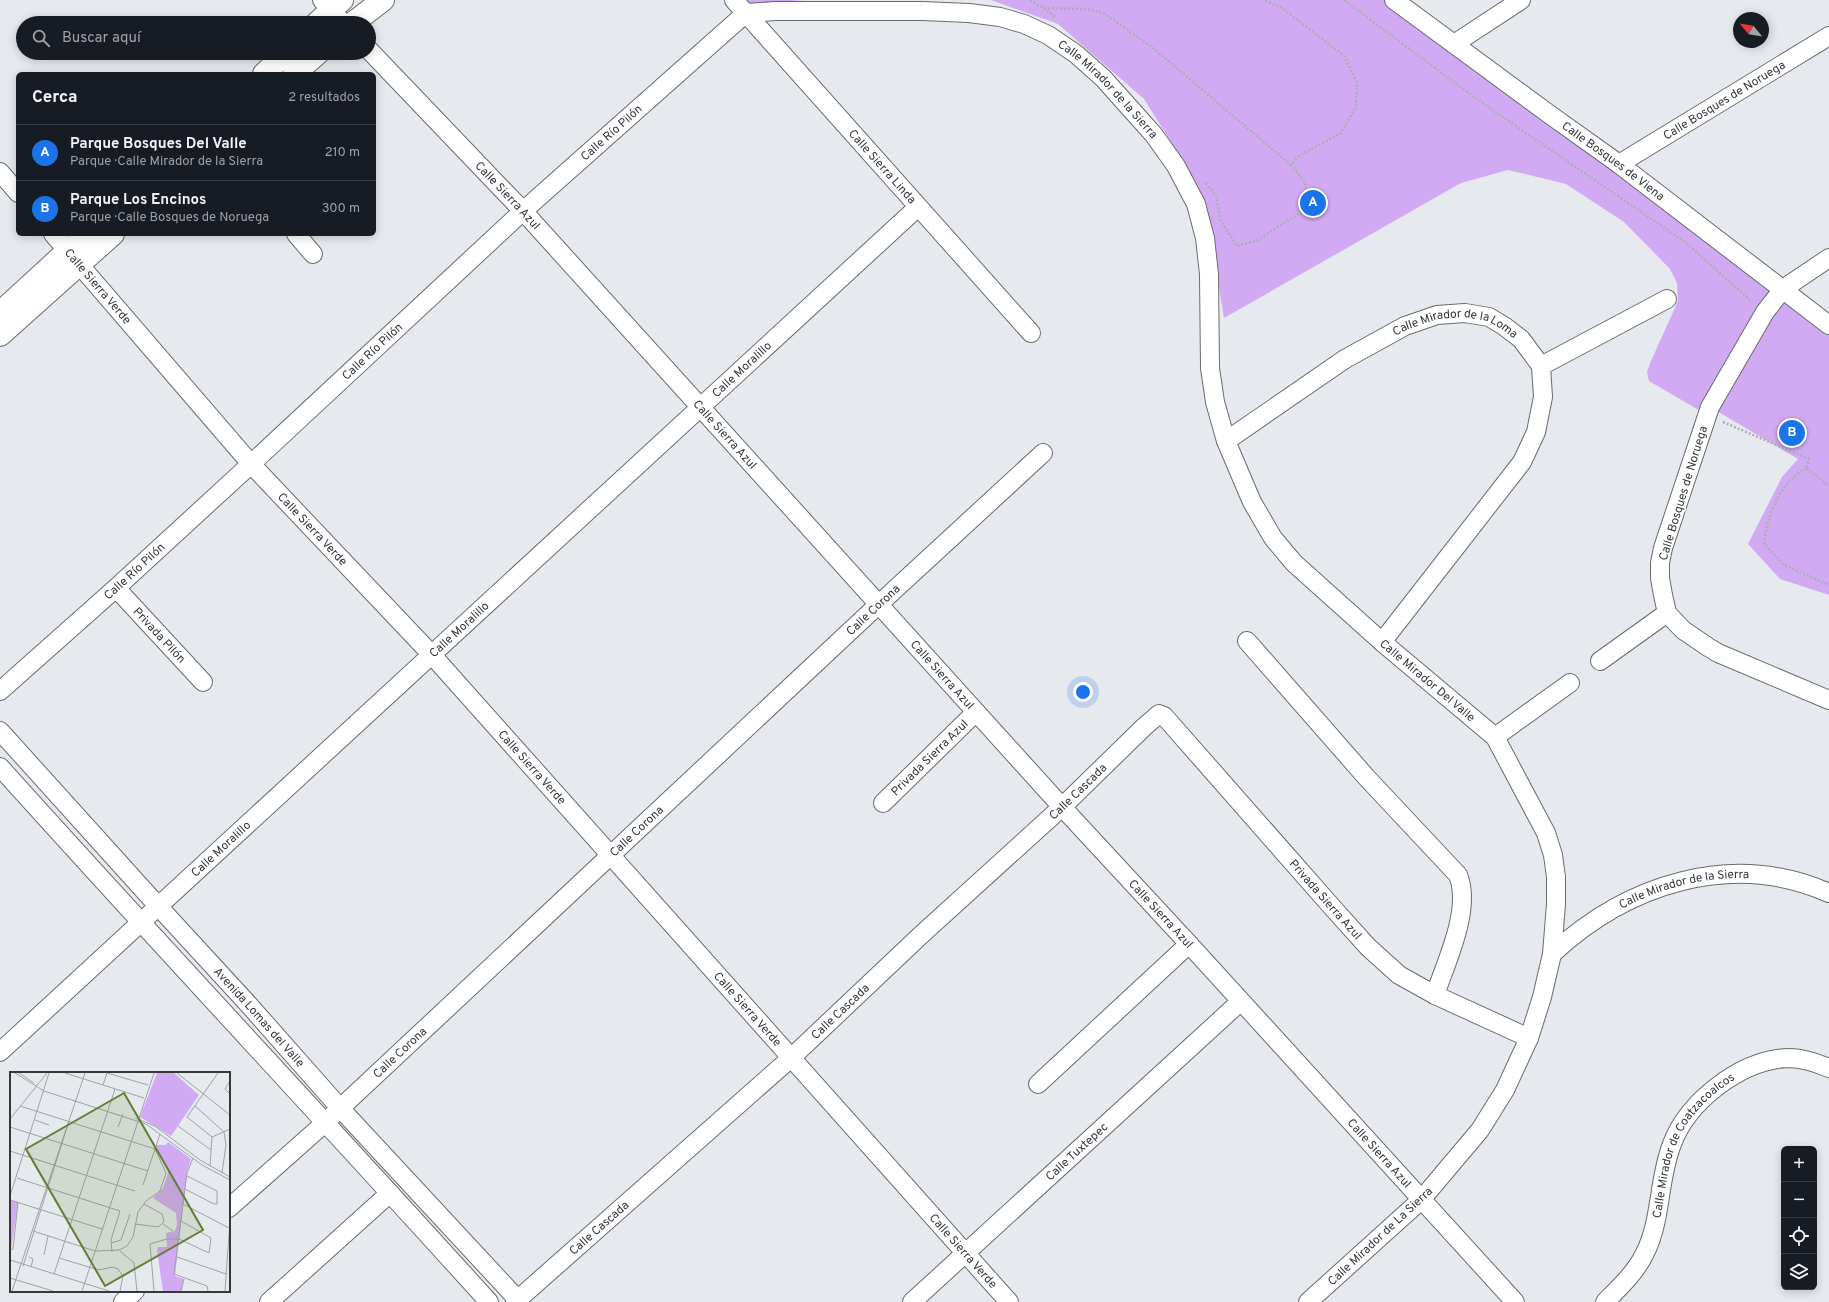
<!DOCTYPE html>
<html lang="es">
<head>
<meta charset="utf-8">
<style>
  body { margin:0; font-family:Overpass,sans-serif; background:#242831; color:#f1f3f6 }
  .controls { position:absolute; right:12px; bottom:12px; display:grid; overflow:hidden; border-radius:6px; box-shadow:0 2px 10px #0003 }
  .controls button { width:36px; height:36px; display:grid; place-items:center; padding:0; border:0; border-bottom:1px solid #363941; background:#171b24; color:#f1f3f6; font:20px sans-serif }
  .compass { position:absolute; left:1733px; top:12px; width:36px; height:36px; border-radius:50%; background:#171b24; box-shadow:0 2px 10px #0003; rotate:300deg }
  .you { position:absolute; left:1083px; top:692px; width:14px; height:14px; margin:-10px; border:3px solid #fff; border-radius:50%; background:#1a73e8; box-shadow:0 0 0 6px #1a73e833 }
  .badge { display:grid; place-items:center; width:26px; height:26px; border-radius:50%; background:#1a73e8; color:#fff; font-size:13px; font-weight:700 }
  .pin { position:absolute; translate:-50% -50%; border:2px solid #fff; box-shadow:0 1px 4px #0006 }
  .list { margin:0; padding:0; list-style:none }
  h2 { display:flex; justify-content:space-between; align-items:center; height:52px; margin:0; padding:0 16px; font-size:17px }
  h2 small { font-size:13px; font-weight:400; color:#9ea1a6 }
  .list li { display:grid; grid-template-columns:26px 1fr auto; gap:12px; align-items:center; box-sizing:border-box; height:56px; padding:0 16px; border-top:1px solid #363941 }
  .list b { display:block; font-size:15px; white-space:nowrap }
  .list p { margin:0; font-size:13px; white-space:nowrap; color:#9ea1a6 }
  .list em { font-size:13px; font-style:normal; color:#9ea1a6 }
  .icon { flex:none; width:22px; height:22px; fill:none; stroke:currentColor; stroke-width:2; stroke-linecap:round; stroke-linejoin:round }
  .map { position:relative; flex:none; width:1829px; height:1302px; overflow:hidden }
  .search { position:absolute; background:#171b24; box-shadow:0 2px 10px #0003; left:16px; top:16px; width:360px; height:44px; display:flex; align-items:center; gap:10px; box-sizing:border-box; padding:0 14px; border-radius:22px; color:#9ea1a6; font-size:15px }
  .panel { position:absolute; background:#171b24; box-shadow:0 2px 10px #0003; left:16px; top:72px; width:360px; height:164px; border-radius:6px }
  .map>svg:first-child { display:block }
</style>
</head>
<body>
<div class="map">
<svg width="1829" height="1302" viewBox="0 0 1829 1302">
  <rect width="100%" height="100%" fill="#e6e9ee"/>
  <!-- green -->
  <g fill="#d2aaf4">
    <path d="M729,0H804L743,5Z"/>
    <path d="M991,0H1386L1547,119L1768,290L1770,293L1700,410L1697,409L1649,381L1647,372L1651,361L1678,301L1677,283L1670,269L1624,222L1566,184L1508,170L1461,183L1224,318L1209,224L1180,156L1144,99L1058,24Z"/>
    <path d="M1783,289L1829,323V595L1780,579L1748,544L1782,477L1798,459L1710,407Z"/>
  </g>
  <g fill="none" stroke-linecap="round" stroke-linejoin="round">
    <!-- minor casing -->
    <g stroke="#686b6f" stroke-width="20">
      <g id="minor">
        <path d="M322,0L343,23"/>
        <path id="s1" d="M734,0L1031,333"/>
        <path id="s2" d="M1394,0L1549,114L1619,164L1829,325"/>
        <path d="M1454,44L1521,0"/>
        <path id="s3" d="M369,50L523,211L1062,807L1189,944L1515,1302"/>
        <path id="s4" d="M1619,164L1829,36"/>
        <path d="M0,172L18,193"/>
        <path id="s5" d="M53,234L251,464L432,655L1009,1302"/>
        <path d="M296,234L313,254"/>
        <path d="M1829,258L1783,289L1765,312L1710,407L1663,548L1660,563V578L1663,595L1667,613L1683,630L1708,647L1718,653L1829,700"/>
        <path d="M1541,366L1667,299"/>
        <path id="s6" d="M1226,441L1345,359L1405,326L1437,315L1465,313L1489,317L1504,326L1521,339L1541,366L1543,397L1536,432L1522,462L1382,642"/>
        <path id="s7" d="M116,588L203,682"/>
        <path d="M1247,641L1367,778L1458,875C1472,909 1446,962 1435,995"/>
        <path d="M1600,661L1667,613"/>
        <path id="s8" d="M0,691L116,588L251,464L523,211L746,13L775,11H922L969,13L1000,17L1024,24L1048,35L1076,54L1103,78L1154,135L1176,166L1196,204L1205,238L1209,274L1210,368L1215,402L1226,441L1252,502L1273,538L1294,563L1382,642L1495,737L1546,833L1553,855L1556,877V904L1552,954L1542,997L1529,1038L1505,1090L1480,1130L1421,1200L1308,1302"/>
        <path id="s9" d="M0,731L158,906L249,1005L340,1108L520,1302"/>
        <path d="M1495,737L1570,683"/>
        <path d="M0,767C162,947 327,1123 489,1302"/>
        <path id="s10" d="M883,803L976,712"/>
        <path id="s11" d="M1552,954C1627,884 1732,850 1829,893"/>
        <path id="s12" d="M0,1052L918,207"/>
        <path d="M1038,1084L1189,944"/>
        <path id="s13" d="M229,1208L318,1129L878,605L1043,453"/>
        <path d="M123,1302L135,1291"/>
        <path d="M269,1302L390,1193"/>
        <path id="s14" d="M515,1302L792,1057L921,935L1062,807L1144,727L1159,714L1164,716L1332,907L1368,947L1399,975L1435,995L1529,1038"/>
        <path id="s15" d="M912,1302L1240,1002"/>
        <path id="s16" d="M1605,1302C1620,1287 1636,1272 1645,1253C1662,1219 1658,1179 1672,1144C1688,1101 1741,1060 1788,1058C1803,1058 1816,1063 1829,1068"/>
      </g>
    </g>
    <!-- major casing -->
    <g stroke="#686b6f" stroke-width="24">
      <g id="major">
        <path d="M317,23L342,0"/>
        <path d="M353,23L383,0"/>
        <path d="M264,74L286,53"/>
        <path d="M294,74L318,53"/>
        <path d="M0,313L86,234"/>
        <path d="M0,335L113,234"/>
      </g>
    </g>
    <!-- path -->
    <g stroke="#abaeb2" stroke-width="2.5" stroke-dasharray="2 2" stroke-linecap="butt">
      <path d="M1030,0L1044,8L1056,18"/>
      <path d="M1344,0L1478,100L1685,242L1751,301"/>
      <path d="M1044,8L1089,9L1105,14L1153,48L1291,165"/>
      <path d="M1206,183L1216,196L1221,221L1237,246L1258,240L1309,207L1305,182L1291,165L1300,155L1341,133L1356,106L1357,82L1344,56L1282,8L1263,0"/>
      <path d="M1723,422L1809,459L1806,468L1829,486"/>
      <path d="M1806,468C1780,483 1767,515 1764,544L1784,565L1829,585"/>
    </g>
    <!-- minor -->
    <use href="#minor" stroke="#fff" stroke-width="18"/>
    <!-- major -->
    <use href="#major" stroke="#fff" stroke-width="22"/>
  </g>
  <g text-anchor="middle" stroke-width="3" stroke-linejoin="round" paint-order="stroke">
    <!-- street labels -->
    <g font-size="12" fill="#353739" stroke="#fff">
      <text dy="4" stroke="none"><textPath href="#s8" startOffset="1395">Calle Mirador de la Sierra</textPath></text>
      <text dy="4" stroke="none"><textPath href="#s4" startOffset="123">Calle Bosques de Noruega</textPath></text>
      <text dy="4" stroke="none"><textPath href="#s8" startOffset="828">Calle Río Pilón</textPath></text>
      <text dy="4" stroke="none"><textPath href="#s2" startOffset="272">Calle Bosques de Viena</textPath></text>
      <text dy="4" stroke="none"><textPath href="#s1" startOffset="223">Calle Sierra Linda</textPath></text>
      <text dy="4" stroke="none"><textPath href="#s3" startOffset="201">Calle Sierra Azul</textPath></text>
      <text dy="4" stroke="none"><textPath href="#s5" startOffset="69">Calle Sierra Verde</textPath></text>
      <text dy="4" stroke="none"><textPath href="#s6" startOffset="266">Calle Mirador de la Loma</textPath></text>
      <text dy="4" stroke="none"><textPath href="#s8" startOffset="504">Calle Río Pilón</textPath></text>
      <text dy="4" stroke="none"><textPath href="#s12" startOffset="1008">Calle Moralillo</textPath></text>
      <text dy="4" stroke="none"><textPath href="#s3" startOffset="524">Calle Sierra Azul</textPath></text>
      <text transform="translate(1683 493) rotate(-73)" y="4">Calle Bosques de Noruega</text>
      <text dy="4" stroke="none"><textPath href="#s5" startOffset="393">Calle Sierra Verde</textPath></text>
      <text dy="4" stroke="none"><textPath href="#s8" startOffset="180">Calle Río Pilón</textPath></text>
      <text dy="4" stroke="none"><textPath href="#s13" startOffset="879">Calle Corona</textPath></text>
      <text dy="4" stroke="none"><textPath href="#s12" startOffset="624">Calle Moralillo</textPath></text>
      <text dy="4" stroke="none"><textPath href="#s7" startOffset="64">Privada Pilón</textPath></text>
      <text dy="4" stroke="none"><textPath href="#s3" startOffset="848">Calle Sierra Azul</textPath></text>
      <text dy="4" stroke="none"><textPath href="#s8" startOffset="2100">Calle Mirador Del Valle</textPath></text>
      <text dy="4" stroke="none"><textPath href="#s10" startOffset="65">Privada Sierra Azul</textPath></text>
      <text dy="4" stroke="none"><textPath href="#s5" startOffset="717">Calle Sierra Verde</textPath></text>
      <text dy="4" stroke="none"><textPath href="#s14" startOffset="760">Calle Cascada</textPath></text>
      <text dy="4" stroke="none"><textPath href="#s13" startOffset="555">Calle Corona</textPath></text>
      <text dy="4" stroke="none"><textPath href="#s12" startOffset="300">Calle Moralillo</textPath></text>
      <text dy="4" stroke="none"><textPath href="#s11" startOffset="151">Calle Mirador de la Sierra</textPath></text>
      <text dy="4" stroke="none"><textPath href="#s14" startOffset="1122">Privada Sierra Azul</textPath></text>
      <text dy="4" stroke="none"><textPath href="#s3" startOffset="1172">Calle Sierra Azul</textPath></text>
      <text dy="4" stroke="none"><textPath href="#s5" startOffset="1041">Calle Sierra Verde</textPath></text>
      <text dy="4" stroke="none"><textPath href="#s14" startOffset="436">Calle Cascada</textPath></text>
      <text dy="4" stroke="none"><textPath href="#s9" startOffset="386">Avenida Lomas del Valle</textPath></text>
      <text dy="4" stroke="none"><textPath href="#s13" startOffset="231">Calle Corona</textPath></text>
      <text dy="4" stroke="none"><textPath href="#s16" startOffset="185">Calle Mirador de Coatzacoalcos</textPath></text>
      <text dy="4" stroke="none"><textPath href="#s15" startOffset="223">Calle Tuxtepec</textPath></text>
      <text dy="4" stroke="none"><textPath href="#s3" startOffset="1496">Calle Sierra Azul</textPath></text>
      <text dy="4" stroke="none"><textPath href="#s14" startOffset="112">Calle Cascada</textPath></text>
      <text transform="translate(1380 1236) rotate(-43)" y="4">Calle Mirador de La Sierra</text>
      <text dy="4" stroke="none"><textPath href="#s5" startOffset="1365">Calle Sierra Verde</textPath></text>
    </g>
  </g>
  <!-- overview -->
  <g transform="translate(10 1072)">
    <rect width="220" height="220" fill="#e6e9ee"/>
    <path d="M147,1H164L189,23L161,64L130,45ZM158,70L181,87L177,100L165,204L174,207L171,219H153L147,179L148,175H157L156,161L165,159L167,152L166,141L143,126L153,116L158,101L156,92L145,77L147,73H156ZM0,128L8,130L1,178H0Z" fill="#d2aaf4"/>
    <path fill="none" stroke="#9fa2a6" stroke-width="1" d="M5,1L34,19L136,52L192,93L220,108M9,1L24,11M55,1L134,26M97,1L138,13M167,1L220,43M220,9L215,17L220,22M93,13L97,1M10,34L145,77L156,101L150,119L136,129L128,140L123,165L117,174L109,178L85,179L23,159M185,34L214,60L216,73L212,101M125,46L145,54L190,88L220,105M0,47L37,1M25,48L39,53M168,54L201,78M0,55L138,99M108,55L113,42M202,65L220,57M0,79L125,119M183,86L177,101L164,202L197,214L198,219M200,94L202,65L177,45L208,1M7,106L110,139L101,168L102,180M133,113L150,62M175,117L204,132H207V119L177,104M0,124L39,1M0,128L92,157M173,132L219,156M125,152L148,155L154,150L152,142L134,132M153,152L163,159M101,171L111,168L120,142M140,172L157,167H169L199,181L201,166L171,149M140,172L144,219M0,178L3,177L8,130M110,179L124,191L127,219M34,183L38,164M19,185L23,187L21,195M167,185L216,202M49,186L89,198L102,195L108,197L113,204L110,219M0,188L99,219M13,194L59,49M44,202L105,17M0,206L43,219M2,219L75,1M72,219L144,1M171,219L174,207M215,219L220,149"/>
    <path fill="#627e32" fill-opacity="0.15" stroke="#627e32" stroke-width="2" d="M114,21L193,158L95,214L16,77Z"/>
    <rect width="220" height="220" fill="none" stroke="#353739" stroke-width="2"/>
  </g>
</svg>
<div class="controls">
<button>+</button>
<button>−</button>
<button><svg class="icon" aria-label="locate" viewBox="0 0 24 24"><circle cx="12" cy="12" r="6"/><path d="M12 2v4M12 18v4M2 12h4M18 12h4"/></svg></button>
<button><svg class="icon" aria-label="layers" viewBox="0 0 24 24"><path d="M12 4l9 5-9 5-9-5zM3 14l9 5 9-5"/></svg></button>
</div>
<svg class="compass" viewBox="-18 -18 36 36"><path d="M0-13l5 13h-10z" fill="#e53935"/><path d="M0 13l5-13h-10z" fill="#9ea1a6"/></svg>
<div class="you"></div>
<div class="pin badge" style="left:1313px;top:203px">A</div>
<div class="pin badge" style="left:1792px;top:433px">B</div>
<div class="search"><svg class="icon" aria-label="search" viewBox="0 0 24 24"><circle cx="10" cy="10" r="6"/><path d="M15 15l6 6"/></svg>Buscar aquí</div>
<section class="panel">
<h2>Cerca<small>2 resultados</small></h2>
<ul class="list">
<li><span class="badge">A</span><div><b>Parque Bosques Del Valle</b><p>Parque · Calle Mirador de la Sierra</p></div><em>210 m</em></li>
<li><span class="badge">B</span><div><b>Parque Los Encinos</b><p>Parque · Calle Bosques de Noruega</p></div><em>300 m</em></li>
</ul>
</section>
</div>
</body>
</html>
